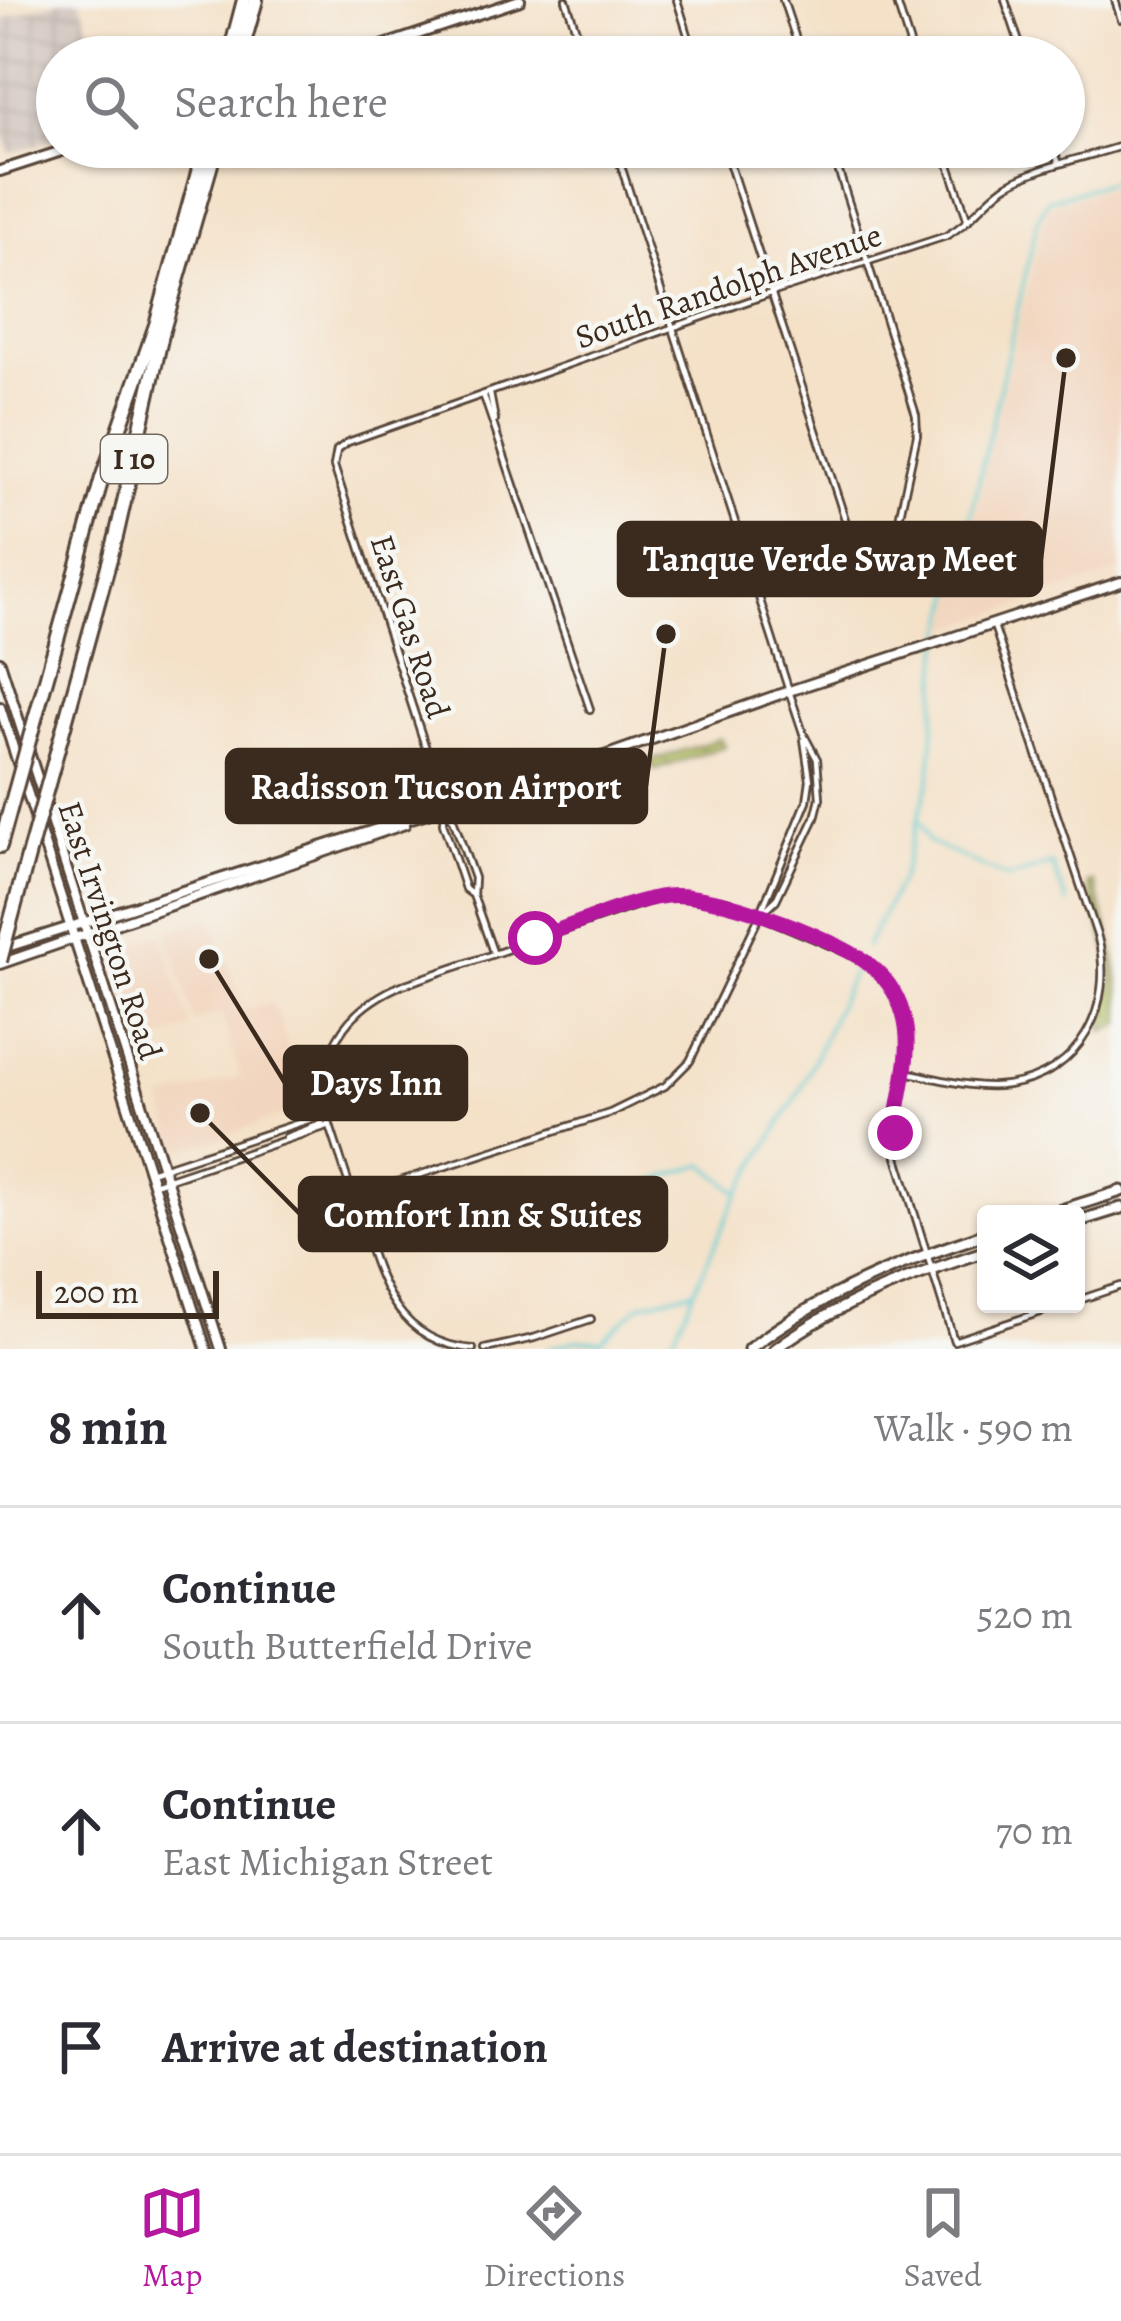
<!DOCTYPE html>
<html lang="en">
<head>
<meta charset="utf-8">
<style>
  body { margin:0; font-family:Alegreya,serif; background:#f7f7f7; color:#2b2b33 }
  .controls { position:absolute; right:36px; bottom:36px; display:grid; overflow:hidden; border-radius:12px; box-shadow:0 3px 9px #0004 }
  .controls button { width:108px; height:108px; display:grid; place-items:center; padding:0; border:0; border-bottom:3px solid #e1e1e2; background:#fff; color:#2b2b33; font:60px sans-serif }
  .scale { position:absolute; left:36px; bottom:30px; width:183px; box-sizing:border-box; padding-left:12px; border:6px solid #3b2a1e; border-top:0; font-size:33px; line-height:42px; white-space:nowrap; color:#3b2a1e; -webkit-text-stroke:9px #f6f6f2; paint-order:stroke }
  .stop { position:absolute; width:36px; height:36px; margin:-27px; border:9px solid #b5179e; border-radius:50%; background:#fff }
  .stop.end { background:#b5179e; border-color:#fff; box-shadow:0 3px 12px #0008 }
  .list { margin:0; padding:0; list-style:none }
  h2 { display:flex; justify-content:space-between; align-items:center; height:156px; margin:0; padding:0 48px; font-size:51px }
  h2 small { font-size:39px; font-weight:400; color:#7c7c81 }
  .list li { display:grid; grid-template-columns:78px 1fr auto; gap:36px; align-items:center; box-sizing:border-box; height:216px; padding:0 48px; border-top:3px solid #e1e1e2 }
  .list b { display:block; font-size:45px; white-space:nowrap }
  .list p { margin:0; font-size:39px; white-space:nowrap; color:#7c7c81 }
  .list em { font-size:39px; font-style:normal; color:#7c7c81 }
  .icon { flex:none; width:66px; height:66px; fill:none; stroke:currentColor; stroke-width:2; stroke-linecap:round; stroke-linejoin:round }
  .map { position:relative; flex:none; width:1121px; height:1349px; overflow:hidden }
  .search { position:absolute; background:#fff; box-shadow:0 3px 9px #0004; left:36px; right:36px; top:36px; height:132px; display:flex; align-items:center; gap:30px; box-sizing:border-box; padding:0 42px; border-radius:66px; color:#7c7c81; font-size:45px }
  .sheet { height:804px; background:#fff }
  nav { display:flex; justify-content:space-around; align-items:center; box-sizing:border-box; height:168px; border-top:3px solid #e1e1e2; background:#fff; font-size:33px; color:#7c7c81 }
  nav a { display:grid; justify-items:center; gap:6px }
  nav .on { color:#b5179e }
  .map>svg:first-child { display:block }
</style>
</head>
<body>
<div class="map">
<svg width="1121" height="1349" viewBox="0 0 1121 1349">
  <defs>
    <pattern id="industrial-grid" width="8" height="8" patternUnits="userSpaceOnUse" patternTransform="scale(3)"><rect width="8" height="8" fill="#cfc1ba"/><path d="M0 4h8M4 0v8" fill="none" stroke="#b3a69f"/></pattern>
    <pattern id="grass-dots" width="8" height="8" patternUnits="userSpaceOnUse" patternTransform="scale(3)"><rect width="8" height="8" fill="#b4c062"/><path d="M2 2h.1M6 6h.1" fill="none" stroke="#949c50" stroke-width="1.8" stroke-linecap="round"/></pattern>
  </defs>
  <rect width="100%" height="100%" fill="#f6f6f2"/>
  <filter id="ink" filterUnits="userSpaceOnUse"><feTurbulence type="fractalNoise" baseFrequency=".00833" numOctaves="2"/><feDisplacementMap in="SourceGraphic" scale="24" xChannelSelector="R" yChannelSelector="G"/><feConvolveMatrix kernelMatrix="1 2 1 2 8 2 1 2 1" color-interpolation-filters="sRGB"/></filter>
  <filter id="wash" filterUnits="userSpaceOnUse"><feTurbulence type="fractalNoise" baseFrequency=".004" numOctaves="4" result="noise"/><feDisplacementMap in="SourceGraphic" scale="48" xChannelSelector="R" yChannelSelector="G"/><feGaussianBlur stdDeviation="2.7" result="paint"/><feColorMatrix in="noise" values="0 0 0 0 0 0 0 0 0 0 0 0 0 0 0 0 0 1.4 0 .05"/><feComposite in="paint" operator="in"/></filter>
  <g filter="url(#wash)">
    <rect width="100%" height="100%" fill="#f4e1c8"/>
    <!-- built -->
    <g fill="#f2d5be">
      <path d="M1121,185V571L948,629L1047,206Z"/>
      <path d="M412,748L422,783L420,793L412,799L332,826L317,779Z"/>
      <path d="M212,918L244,1010L271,1003L277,1011L306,1107L184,1150L175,1145L162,1100L240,1077L222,1014L194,1022L167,932Z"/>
      <path d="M162,935L191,1028L142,1045L115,964L124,947Z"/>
    </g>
    <!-- industrial -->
    <path fill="url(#industrial-grid)" d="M61,0H80L99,57H57V138L10,153L0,125V20Z"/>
    <!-- grass -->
    <g fill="url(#grass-dots)" stroke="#787540" stroke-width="3">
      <path d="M720,739L724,746L655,770L644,757L654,760Z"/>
      <path d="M1093,882C1110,931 1121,974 1121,1024L1103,1031L1112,982L1111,961L1088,884Z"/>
    </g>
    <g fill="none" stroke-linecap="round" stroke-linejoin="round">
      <!-- stream -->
      <g stroke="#5dcbd0" stroke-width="3">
        <path d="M920,823L928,842L1008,878L1052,864L1067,903"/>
        <path d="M866,947L901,879L930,778L940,653L1038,219L1048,200L1121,179"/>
        <path d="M617,1188L653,1181L704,1164L739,1193"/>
        <path d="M548,1349L576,1340L601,1341L641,1304L694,1290"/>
        <path d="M668,1349L734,1202L801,1089L853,971"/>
      </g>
    </g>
  </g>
  <g filter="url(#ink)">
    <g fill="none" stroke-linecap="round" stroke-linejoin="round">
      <!-- street casing -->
      <g stroke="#574538" stroke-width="10">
        <g id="street">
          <path d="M566,0L585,57"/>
          <path d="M677,0L695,57"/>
          <path d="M783,0L802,57"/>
          <path d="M896,0L914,57"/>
          <path d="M1005,0L1024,57"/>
          <path d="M1115,0L1121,19"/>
          <path d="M615,147L789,691L803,733L817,759L820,798L815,818L776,900L760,915"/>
          <path d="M724,147L857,556"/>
          <path d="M943,147L968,221"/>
          <path d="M1053,147L1059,164"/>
          <path d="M490,394L495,420"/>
          <path d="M484,397L590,709"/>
          <path d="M759,591L880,546L899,519L917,435L916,415L831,147"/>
          <path d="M445,807L443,823L465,889L473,895"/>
          <path d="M493,952L473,895L474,878L453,819L445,807L334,466L337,450L348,442L771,293L946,236C970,223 982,203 1004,187C1032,168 1088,157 1121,146"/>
          <path d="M905,1072C937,1078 974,1090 1007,1085C1081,1075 1115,1005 1098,938L994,626"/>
          <path d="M286,1137L321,1124L326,1114"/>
          <path d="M150,1172L326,1114"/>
          <path d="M154,1184L330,1125"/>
          <path d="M354,1196L610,1113L665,1086L690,1061L760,915L807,801L810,780L804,739"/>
          <path d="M1076,1301L1121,1286"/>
          <path d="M473,1349C393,1342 378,1276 358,1211C347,1179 337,1146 326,1114C317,1054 343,1012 397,987L664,896L726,901L864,960L890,986L905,1020L908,1047L896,1119L897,1157L954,1341L1065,1304"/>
          <path d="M485,1349L534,1338L591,1319"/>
        </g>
      </g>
      <!-- secondary casing -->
      <g stroke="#574538" stroke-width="14">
        <g id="secondary">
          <path d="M364,52L520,0"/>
          <path d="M0,171L74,147"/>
          <path d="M0,662L221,1349"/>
          <path d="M0,707L206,1349"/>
          <path d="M1,949L590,761L789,691L1121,582"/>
          <path d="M0,964L405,824"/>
        </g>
      </g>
      <!-- primary casing -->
      <g stroke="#574538" stroke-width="15">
        <g id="primary">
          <path d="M1049,1214L1121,1191"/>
          <path d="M1076,1222L1121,1208"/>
          <path d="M749,1349C822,1293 900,1262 986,1234"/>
          <path d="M775,1349C840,1301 911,1276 986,1251"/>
        </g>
      </g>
      <!-- highway casing -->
      <g stroke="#574538" stroke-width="18">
        <g id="highway">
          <path d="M229,57L244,0"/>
          <path d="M240,57L256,0"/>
          <path d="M35,719L102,478L156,325L205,147"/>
          <path d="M52,770L116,537L163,330L216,147"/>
          <path d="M0,846L14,795"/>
          <path d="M9,927L30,849"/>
        </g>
      </g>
      <!-- street -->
      <use href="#street" stroke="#fff" stroke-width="4.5"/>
      <!-- secondary -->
      <use href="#secondary" stroke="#fff" stroke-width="8"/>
      <!-- primary -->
      <use href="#primary" stroke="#fff" stroke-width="9"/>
      <!-- highway -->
      <use href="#highway" stroke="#fff" stroke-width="12"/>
      <!-- highway-bridge casing -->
      <g stroke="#574538" stroke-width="18" stroke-linecap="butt">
        <g id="highway-bridge">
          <path d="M14,795L35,719"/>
          <path d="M30,849L52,770"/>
          <path d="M0,961L9,927"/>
        </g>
      </g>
      <!-- highway-bridge -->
      <use href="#highway-bridge" stroke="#fff" stroke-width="12"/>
    </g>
  </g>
  <g fill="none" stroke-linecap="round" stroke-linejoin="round" filter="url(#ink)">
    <!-- route -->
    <path stroke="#b5179e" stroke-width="15" d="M535,938C573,926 630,900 667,896C713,891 829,936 866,962C884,975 897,993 903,1014C915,1054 898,1093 895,1133"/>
  </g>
  <g text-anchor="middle" stroke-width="9" stroke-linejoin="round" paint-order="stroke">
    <!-- shield labels -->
    <rect fill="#f6f6f2" stroke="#73675e" stroke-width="3" x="101" y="435" width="66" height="48" rx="9"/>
    <g font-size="30" font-weight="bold" fill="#3b2a1e">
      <text x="134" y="469">I 10</text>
    </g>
    <!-- street labels -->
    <g font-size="33" fill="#3b2a1e" stroke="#f6f6f2">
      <text transform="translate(728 285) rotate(-19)" y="12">South Randolph Avenue</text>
      <text transform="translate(411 626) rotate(72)" y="12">East Gas Road</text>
      <text transform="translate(111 930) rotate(72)" y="12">East Irvington Road</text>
    </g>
  </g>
  <!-- callouts -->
  <path fill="none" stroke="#3b2a1e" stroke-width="4.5" d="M1066 358L1041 559M666 634L646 786M209 959L285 1083M200 1113L300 1214"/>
  <g fill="#3b2a1e" stroke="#f6f6f2" stroke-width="4.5">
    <circle cx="1066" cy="358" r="12"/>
    <circle cx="666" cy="634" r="12"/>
    <circle cx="209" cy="959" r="12"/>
    <circle cx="200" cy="1113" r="12"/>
  </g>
  <g fill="#3b2a1e" stroke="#3b2a1e" stroke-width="4.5">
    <rect x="619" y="523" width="422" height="72" rx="12"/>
    <rect x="227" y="750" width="419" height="72" rx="12"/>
    <rect x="285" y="1047" width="181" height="72" rx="12"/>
    <rect x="300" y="1178" width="366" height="72" rx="12"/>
  </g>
  <g font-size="36" text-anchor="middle" font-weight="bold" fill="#fff">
    <text x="830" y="571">Tanque Verde Swap Meet</text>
    <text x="436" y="799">Radisson Tucson Airport</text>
    <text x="376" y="1095">Days Inn</text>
    <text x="483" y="1227">Comfort Inn &amp; Suites</text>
  </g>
</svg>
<div class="controls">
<button><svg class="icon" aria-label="layers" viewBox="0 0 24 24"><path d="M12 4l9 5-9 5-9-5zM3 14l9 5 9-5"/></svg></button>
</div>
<div class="scale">200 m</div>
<div class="stop" style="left:535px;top:938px"></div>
<div class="stop end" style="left:895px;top:1133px"></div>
<div class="search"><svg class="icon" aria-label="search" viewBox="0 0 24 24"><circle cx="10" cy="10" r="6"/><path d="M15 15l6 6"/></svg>Search here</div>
</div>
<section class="sheet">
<h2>8 min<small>Walk · 590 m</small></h2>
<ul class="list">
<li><svg class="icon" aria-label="ahead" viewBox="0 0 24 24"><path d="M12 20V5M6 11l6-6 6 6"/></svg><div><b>Continue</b><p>South Butterfield Drive</p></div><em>520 m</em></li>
<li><svg class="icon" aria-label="ahead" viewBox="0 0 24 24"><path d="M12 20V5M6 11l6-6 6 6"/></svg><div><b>Continue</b><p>East Michigan Street</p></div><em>70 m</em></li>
<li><svg class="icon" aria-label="arrive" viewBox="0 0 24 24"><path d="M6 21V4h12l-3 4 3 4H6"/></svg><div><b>Arrive at destination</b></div></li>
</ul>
</section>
<nav>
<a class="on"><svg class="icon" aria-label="map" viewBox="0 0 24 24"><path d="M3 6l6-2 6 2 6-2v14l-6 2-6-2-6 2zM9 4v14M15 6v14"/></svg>Map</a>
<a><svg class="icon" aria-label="directions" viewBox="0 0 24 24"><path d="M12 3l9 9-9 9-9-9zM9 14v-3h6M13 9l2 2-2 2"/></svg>Directions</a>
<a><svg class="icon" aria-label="saved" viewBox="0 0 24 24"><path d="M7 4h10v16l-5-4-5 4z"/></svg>Saved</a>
</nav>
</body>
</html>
